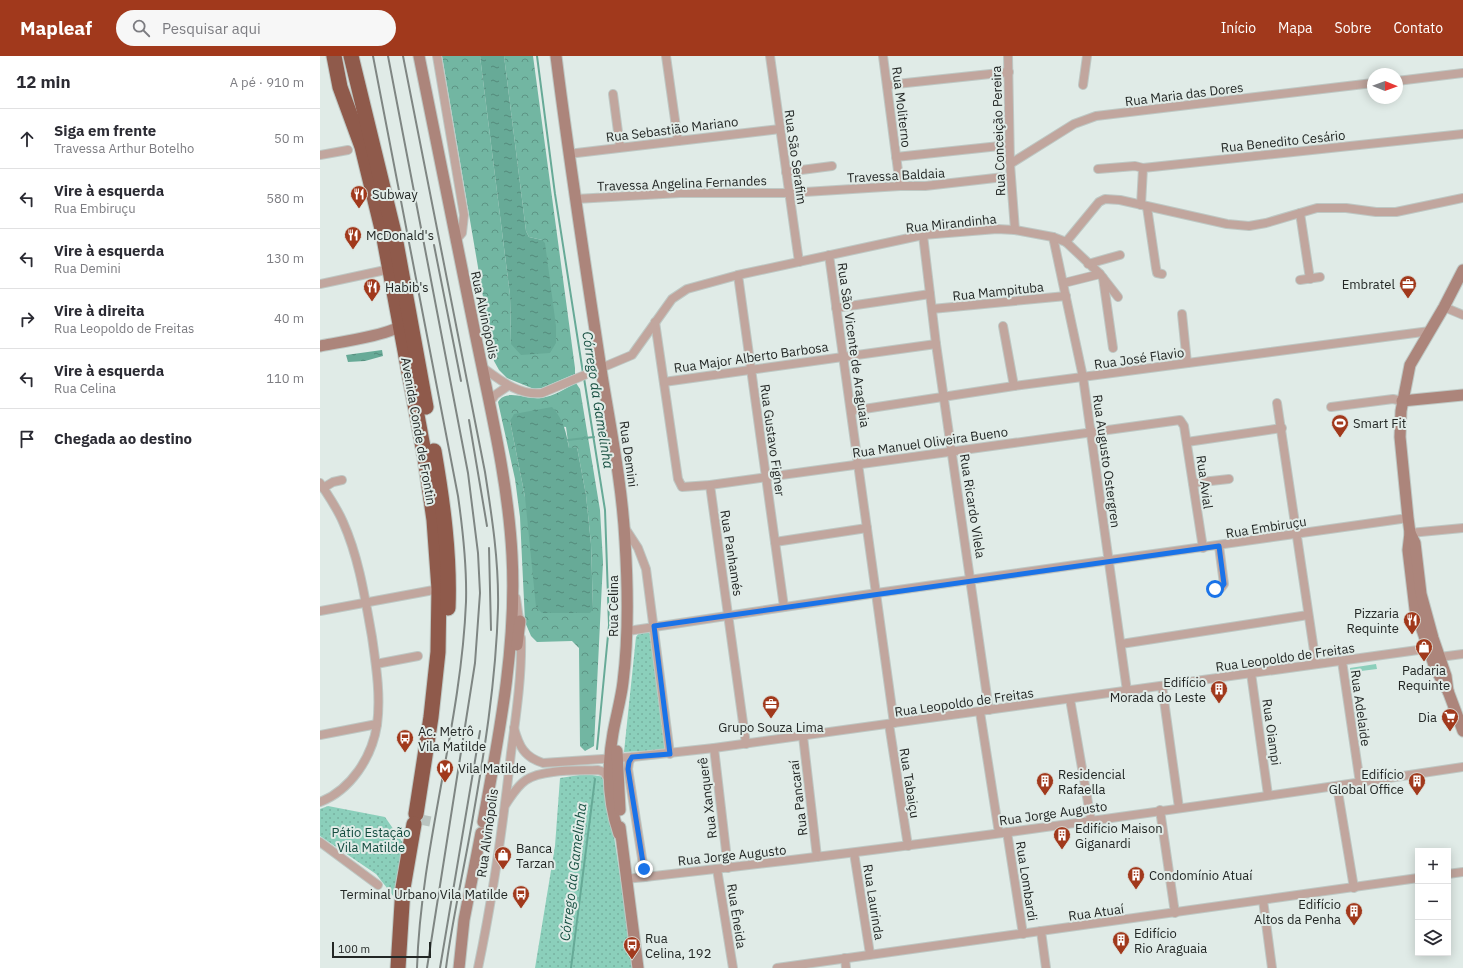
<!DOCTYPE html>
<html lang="pt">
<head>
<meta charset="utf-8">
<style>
  body { margin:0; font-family:"IBM Plex Sans",sans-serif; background:#f7f7f7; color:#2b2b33 }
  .controls { position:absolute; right:12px; bottom:12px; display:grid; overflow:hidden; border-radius:0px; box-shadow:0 2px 10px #0003 }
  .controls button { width:36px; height:36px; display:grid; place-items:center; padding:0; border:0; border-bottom:1px solid #e1e1e2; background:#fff; color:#2b2b33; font:20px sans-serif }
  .compass { position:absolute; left:1047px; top:12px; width:36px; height:36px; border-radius:50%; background:#fff; box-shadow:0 2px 10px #0003; rotate:91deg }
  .scale { position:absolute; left:12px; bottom:10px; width:99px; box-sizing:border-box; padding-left:4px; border:2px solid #232725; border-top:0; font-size:11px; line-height:14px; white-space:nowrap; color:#232725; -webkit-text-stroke:3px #e0ebe7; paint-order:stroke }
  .stop { position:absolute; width:12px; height:12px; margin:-9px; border:3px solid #1a73e8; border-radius:50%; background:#fff }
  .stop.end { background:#1a73e8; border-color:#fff; box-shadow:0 1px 4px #0008 }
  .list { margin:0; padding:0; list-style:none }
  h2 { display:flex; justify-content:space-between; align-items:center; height:52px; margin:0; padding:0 16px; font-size:17px }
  h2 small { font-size:13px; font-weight:400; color:#7c7c81 }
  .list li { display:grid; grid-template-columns:26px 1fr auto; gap:12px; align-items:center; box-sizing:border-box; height:60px; padding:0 16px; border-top:1px solid #e1e1e2 }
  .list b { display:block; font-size:15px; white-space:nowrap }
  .list p { margin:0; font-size:13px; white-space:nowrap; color:#7c7c81 }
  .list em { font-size:13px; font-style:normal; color:#7c7c81 }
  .icon { flex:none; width:22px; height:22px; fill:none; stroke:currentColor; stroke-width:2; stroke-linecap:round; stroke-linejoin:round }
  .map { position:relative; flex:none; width:1143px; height:912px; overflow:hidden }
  header { display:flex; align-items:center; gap:24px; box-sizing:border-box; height:56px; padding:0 20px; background:#a1391c; color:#fff }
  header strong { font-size:19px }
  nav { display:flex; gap:22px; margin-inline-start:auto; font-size:14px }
  .search { width:280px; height:36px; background:#f7f7f7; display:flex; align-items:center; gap:10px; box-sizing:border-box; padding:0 14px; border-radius:22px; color:#7c7c81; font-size:15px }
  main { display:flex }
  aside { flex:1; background:#fff }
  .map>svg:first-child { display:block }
</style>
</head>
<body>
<header>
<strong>Mapleaf</strong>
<div class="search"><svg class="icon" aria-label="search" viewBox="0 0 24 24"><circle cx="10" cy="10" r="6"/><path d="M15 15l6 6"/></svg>Pesquisar aqui</div>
<nav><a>Início</a><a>Mapa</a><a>Sobre</a><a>Contato</a></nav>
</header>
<main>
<aside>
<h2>12 min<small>A pé · 910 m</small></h2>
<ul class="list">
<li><svg class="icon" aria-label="ahead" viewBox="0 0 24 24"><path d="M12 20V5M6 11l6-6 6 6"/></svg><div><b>Siga em frente</b><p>Travessa Arthur Botelho</p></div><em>50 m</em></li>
<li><svg class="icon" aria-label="left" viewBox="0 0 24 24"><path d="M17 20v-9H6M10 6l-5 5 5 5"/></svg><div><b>Vire à esquerda</b><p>Rua Embiruçu</p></div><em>580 m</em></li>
<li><svg class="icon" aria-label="left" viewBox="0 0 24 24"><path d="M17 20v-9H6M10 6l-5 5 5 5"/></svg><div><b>Vire à esquerda</b><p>Rua Demini</p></div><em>130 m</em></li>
<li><svg class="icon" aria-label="right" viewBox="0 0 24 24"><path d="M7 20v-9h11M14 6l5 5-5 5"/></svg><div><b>Vire à direita</b><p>Rua Leopoldo de Freitas</p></div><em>40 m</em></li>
<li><svg class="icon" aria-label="left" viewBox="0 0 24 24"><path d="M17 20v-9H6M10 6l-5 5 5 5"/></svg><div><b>Vire à esquerda</b><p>Rua Celina</p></div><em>110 m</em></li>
<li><svg class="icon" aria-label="arrive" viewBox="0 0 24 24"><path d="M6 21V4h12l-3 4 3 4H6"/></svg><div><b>Chegada ao destino</b></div></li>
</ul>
</aside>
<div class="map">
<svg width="1143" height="912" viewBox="0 0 1143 912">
  <defs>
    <pattern id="forest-crowns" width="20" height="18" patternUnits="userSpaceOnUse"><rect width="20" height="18" fill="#72b6a2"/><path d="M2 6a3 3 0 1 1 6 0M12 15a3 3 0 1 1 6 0" fill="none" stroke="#5d9484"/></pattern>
    <pattern id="park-dots" width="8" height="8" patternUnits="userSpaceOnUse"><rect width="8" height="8" fill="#8bcfbb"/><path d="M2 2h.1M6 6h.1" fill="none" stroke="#78b2a1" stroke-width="1.8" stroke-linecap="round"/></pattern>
    <pattern id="water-ripples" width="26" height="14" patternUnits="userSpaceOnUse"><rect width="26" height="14" fill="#67aa97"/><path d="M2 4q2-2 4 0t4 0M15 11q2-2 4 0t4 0" fill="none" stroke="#548a7b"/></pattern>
  </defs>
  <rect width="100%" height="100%" fill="#e0ebe7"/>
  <!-- forest -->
  <g fill="url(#forest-crowns)" fill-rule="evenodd">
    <path d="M122,0H160L190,239L191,288L222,184L209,181L206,175L184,0H213L255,312V318L222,332L214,333L187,322L179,314L174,305Z"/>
    <path d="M256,327L260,333L280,454L283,506L274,690L265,695L260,690L259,592L252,585L217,586L211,580L205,566L200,461L195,423L178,346C186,332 206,344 221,342C234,340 245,333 256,327ZM190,365L246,371L249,393L257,391L266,439L271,488L273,553L205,441Z"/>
  </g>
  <!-- park -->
  <g fill="url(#park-dots)">
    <path d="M319,577H329L332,579L346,694L304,696L316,581Z"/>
    <path d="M266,718L285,721L314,912H215L235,790L240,722Z"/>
    <path d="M8,750L65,761L83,787L74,841L56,818L0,780V753Z"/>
  </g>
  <!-- garden -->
  <path fill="#8bcfbb" d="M1056,608L1057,613L1033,616V620H1031L1030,612Z"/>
  <!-- water -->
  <g fill="url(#water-ripples)">
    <path d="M160,0H184L206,175L209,181L222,184L225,187L236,270V287L230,297L201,299L191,288L190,239Z"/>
    <path d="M62,294L63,300L45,305L28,306L26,299Z"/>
    <path d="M232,351C244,364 246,376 249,392L257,391L266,439L271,488L273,553L270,557H222L216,551L205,441L190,365L194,358Z"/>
  </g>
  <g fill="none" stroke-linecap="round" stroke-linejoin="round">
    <!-- stream -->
    <g stroke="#67aa97" stroke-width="2">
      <path d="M217,0L235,138L263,317"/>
      <path d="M264,322L285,454L289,569L277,693"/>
      <path d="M248,384L274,381"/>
      <path d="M251,912L275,723"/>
    </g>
    <!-- highway-tunnel -->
    <path stroke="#bac4c0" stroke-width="15" stroke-dasharray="15 8" stroke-linecap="butt" d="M102,769L104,759"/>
    <!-- street casing -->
    <g stroke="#bec8c4" stroke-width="10">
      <g id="street">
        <path d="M117,0L144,159L142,177L135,185"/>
        <path d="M346,0L358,85"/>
        <path d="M450,0L479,206"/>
        <path d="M563,0L580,130"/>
        <path d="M688,0L690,108L695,174"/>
        <path d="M1077,25L1143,17"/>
        <path d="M567,29L689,16"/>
        <path d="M763,29L767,0"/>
        <path d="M293,38L300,91"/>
        <path d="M248,98L460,73"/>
        <path d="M0,99L28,94"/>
        <path d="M576,101L689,89"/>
        <path d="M690,108L754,68L776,60L1053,27"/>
        <path d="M778,113L815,110L823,112"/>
        <path d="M466,116L512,110"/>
        <path d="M256,143L360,137H469L580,130H605L684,121"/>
        <path d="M821,149L823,112L1143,78"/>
        <path d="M827,151L836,212L837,217L842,218"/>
        <path d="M980,157L990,223"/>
        <path d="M603,179L616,288L669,654"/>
        <path d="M733,181L763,321L807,635"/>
        <path d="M746,186L780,218L798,241"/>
        <path d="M509,199L574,667"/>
        <path d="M768,208L800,199"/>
        <path d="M418,219L464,551"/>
        <path d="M783,222L793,292"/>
        <path d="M980,224L1000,221"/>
        <path d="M744,227L780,218"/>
        <path d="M0,228L70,213"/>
        <path d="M1124,251L1143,259"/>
        <path d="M516,252L610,238"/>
        <path d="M612,253L746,240"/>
        <path d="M862,258L867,307"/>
        <path d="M335,266L358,423L362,431L390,429L860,364L864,370L883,492"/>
        <path d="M683,270L694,330"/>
        <path d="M162,311C180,324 199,340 222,337L312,299L352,243L367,233L418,219L603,179L677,173L695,174L733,181L746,186L779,146L785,143L800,144L907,168L929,170L946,167L997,152H1026L1056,156H1076L1143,142"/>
        <path d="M344,326L616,288"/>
        <path d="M957,347L996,608"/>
        <path d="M169,348L175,339L188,330"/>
        <path d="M1011,351L1073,343L1082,345"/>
        <path d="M531,355L694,330L1110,275"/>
        <path d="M867,386L962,372"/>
        <path d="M0,427C8,439 17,452 23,466C39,502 45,542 52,581C56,609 61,640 57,669C52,701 31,734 0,746"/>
        <path d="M873,427L909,423"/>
        <path d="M390,429L426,688"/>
        <path d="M3,432L13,426L22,424"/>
        <path d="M305,472L318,492L326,513L350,698"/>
        <path d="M1090,477L1143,472"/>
        <path d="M455,486L547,472"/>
        <path d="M895,533L901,532L904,528L899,490"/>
        <path d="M196,542L200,570"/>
        <path d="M0,555L119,533"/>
        <path d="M308,575L557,537L1088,462"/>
        <path d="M801,588L988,559"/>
        <path d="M1120,601L1143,598"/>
        <path d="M1022,605L1040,727"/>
        <path d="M56,608L98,600"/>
        <path d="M931,617L948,739"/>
        <path d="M842,630L859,752"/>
        <path d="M750,643L771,764"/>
        <path d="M660,656L679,777"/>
        <path d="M569,668L588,790"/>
        <path d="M194,672C199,690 204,701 223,707L312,701L394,692L1098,594L1112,587"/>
        <path d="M0,679L57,668"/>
        <path d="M483,680L497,801"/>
        <path d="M394,692L408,812"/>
        <path d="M1017,730L1034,832"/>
        <path d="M186,748C192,739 197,730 206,724C223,713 258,715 278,714L284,716L289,724"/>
        <path d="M840,754L855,857"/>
        <path d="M687,776L703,878"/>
        <path d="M0,786L58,829"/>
        <path d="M534,797L550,898"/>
        <path d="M397,813L413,912"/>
        <path d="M1128,818L1143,816"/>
        <path d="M325,821C598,791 871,752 1143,711"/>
        <path d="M305,823L325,821L308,713L309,706L312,701"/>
        <path d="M943,844L952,912"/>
        <path d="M721,875L726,912"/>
        <path d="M525,902L526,912"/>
        <path d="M158,912C173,841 183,769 191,697C196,659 202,620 201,582"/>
        <path d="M457,912L1098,822"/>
      </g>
    </g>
    <!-- secondary casing -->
    <g stroke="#bec8c4" stroke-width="13">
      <g id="secondary">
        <path d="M99,0C117,91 135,182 154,272C169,347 188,423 192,499C197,589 179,679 163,766"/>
        <path d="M236,0C249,104 265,208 281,313C290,370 302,427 305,485C308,532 309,579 303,626C301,643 296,660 293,677C287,710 288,746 299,778"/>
        <path d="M0,290C21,286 71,279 86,267"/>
        <path d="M1082,345L1143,339"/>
        <path d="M1090,477L1088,494L1095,553L1115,612L1128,635L1143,675"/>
        <path d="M197,589L200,565"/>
        <path d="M1128,635L1126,620L1113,582L1101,538L1095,487L1090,477L1088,462L1080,381L1081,355L1090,309L1124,251L1143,214"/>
        <path d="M297,695L300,754"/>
        <path d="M300,771L318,912"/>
        <path d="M139,912L144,864L161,777"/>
      </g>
    </g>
    <!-- highway casing -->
    <g stroke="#bec8c4" stroke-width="17">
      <g id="highway">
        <path d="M14,0L20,31L42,91L63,177L105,402L114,464L119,533L118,596L111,661L96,758"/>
        <path d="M31,0L75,181L106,351"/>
        <path d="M114,395C123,447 130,499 128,552"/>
        <path d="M78,912L83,832L94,768"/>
      </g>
    </g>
    <!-- street -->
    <use href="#street" stroke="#c1a69e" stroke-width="8"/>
    <!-- secondary -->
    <use href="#secondary" stroke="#ac857b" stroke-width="11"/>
    <!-- highway -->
    <use href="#highway" stroke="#8f5a4b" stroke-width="15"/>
    <!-- rail -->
    <g stroke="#7f8683" stroke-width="2">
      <path d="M53,0L138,440C143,475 147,511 146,546C141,669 101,789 97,912"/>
      <path d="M68,0L148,417L158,497L160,537L155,607L107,912"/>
      <path d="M83,0L165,416C172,461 179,506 178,552C176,625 164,699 151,772C143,818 132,865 126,912"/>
      <path d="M114,189L141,325"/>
      <path d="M149,364L167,470"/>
      <path d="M169,492L171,574"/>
      <path d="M120,912L160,675"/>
    </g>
  </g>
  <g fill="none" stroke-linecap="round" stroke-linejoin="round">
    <!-- route -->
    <path stroke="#1a73e8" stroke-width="5" d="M324,813L308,713L309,706L312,701L350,698L334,570L899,490L904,528L901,532L895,533"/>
  </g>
  <!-- icons -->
  <defs>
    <g id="restaurant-pin" transform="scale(0.9)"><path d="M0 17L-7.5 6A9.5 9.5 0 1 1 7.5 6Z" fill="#a1391c" stroke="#e0ebe7"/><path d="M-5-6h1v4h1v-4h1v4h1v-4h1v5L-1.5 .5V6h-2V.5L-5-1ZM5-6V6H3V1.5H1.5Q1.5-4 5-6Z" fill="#fff"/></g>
    <g id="office-pin" transform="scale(0.9)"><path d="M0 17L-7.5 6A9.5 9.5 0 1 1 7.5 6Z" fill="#a1391c" stroke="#e0ebe7"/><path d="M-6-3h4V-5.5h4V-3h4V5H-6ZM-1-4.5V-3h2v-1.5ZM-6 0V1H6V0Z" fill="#fff"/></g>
    <g id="stadium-pin" transform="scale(0.9)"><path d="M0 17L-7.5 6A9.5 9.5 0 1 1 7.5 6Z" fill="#a1391c" stroke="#e0ebe7"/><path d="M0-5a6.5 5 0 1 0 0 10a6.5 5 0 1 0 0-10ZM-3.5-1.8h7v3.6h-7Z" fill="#fff"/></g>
    <g id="shop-pin" transform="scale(0.9)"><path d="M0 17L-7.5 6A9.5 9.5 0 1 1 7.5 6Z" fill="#a1391c" stroke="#e0ebe7"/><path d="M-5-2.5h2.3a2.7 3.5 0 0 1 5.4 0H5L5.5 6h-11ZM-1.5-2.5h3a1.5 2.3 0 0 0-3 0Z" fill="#fff"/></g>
    <g id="building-pin" transform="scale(0.9)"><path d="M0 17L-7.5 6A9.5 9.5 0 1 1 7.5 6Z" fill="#a1391c" stroke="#e0ebe7"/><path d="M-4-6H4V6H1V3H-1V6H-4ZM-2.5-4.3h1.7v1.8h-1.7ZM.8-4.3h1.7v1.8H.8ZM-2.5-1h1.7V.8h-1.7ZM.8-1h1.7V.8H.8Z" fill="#fff"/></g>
    <g id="supermarket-pin" transform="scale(0.9)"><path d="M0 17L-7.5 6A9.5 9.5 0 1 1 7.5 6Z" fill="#a1391c" stroke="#e0ebe7"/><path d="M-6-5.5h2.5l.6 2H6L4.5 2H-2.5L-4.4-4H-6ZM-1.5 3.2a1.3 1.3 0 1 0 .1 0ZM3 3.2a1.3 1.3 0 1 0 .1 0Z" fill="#fff"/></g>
    <g id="bus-pin" transform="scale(0.9)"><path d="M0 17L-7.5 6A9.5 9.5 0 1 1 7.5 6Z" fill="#a1391c" stroke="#e0ebe7"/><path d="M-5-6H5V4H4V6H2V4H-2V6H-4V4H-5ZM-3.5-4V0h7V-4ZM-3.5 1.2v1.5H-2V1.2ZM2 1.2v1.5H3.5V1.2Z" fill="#fff"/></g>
    <g id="metro-pin" transform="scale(0.9)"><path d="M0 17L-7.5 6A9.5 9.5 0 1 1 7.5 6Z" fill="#a1391c" stroke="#e0ebe7"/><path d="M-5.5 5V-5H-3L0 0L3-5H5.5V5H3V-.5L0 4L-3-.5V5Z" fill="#fff"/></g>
  </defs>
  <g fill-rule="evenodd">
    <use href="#restaurant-pin" x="39" y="138"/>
    <use href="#restaurant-pin" x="33" y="179"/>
    <use href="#office-pin" x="1088" y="228"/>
    <use href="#restaurant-pin" x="52" y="231"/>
    <use href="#stadium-pin" x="1020" y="367"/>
    <use href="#restaurant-pin" x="1092" y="564"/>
    <use href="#shop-pin" x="1104" y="591"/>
    <use href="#building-pin" x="899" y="633"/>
    <use href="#office-pin" x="451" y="648"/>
    <use href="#supermarket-pin" x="1130" y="661"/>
    <use href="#bus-pin" x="85" y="682"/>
    <use href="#metro-pin" x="125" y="712"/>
    <use href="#building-pin" x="725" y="725"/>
    <use href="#building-pin" x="1097" y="725"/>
    <use href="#building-pin" x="742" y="779"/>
    <use href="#shop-pin" x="183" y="799"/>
    <use href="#building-pin" x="816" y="819"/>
    <use href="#bus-pin" x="201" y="838"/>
    <use href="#building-pin" x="1034" y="855"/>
    <use href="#building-pin" x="801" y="884"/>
    <use href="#bus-pin" x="312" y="889"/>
  </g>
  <g text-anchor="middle" stroke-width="4" stroke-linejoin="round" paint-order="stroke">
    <!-- street labels -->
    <g font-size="13" fill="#232725" stroke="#e0ebe7">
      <text transform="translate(864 38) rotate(-7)" y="5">Rua Maria das Dores</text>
      <text transform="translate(582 51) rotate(83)" y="5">Rua Moliterno</text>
      <text transform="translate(352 73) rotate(-7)" y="5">Rua Sebastião Mariano</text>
      <text transform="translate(678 75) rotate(-92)" y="5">Rua Conceição Pereira</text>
      <text transform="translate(963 85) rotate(-6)" y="5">Rua Benedito Cesário</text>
      <text transform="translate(476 101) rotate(82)" y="5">Rua São Serafim</text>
      <text transform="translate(576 119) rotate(-3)" y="5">Travessa Baldaia</text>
      <text transform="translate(362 127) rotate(-2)" y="5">Travessa Angelina Fernandes</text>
      <text transform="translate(631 167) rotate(-6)" y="5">Rua Mirandinha</text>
      <text transform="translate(678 235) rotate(-6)" y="5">Rua Mampituba</text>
      <text transform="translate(165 259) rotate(78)" y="5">Rua Alvinópolis</text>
      <text transform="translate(534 289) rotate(82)" y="5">Rua São Vicente de Araguaia</text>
      <text transform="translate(431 301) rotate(-8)" y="5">Rua Major Alberto Barbosa</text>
      <text transform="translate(819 302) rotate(-8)" y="5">Rua José Flavio</text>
      <text transform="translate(99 375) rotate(80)" y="5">Avenida Conde de Frontin</text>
      <text transform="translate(453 384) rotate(82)" y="5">Rua Gustavo Figner</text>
      <text transform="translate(610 386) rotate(-8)" y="5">Rua Manuel Oliveira Bueno</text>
      <text transform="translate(309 398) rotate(82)" y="5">Rua Demini</text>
      <text transform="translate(787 405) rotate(82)" y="5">Rua Augusto Ostergren</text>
      <text transform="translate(885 426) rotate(82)" y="5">Rua Avial</text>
      <text transform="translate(653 450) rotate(81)" y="5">Rua Ricardo Vilela</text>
      <text transform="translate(946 471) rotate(-9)" y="5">Rua Embiruçu</text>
      <text transform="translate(412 497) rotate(81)" y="5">Rua Panhamés</text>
      <text transform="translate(293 550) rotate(-90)" y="5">Rua Celina</text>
      <text transform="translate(965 601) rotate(-8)" y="5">Rua Leopoldo de Freitas</text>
      <text transform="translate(644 646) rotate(-8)" y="5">Rua Leopoldo de Freitas</text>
      <text transform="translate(1041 652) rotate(82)" y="5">Rua Adelaide</text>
      <text transform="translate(952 676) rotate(82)" y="5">Rua Oiampi</text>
      <text transform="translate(590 727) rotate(81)" y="5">Rua Tabaiçu</text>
      <text transform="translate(387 742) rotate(-97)" y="5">Rua Xanquerê</text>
      <text transform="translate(478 742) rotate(-97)" y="5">Rua Pancaraí</text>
      <text transform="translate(733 757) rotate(-8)" y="5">Rua Jorge Augusto</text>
      <text transform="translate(167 777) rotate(-82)" y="5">Rua Alvinópolis</text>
      <text transform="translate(412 799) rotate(-6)" y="5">Rua Jorge Augusto</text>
      <text transform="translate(707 825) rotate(81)" y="5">Rua Lombardi</text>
      <text transform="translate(554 846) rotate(81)" y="5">Rua Laurinda</text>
      <text transform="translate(776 856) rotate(-8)" y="5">Rua Atuaí</text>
      <text transform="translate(417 860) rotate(81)" y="5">Rua Êneida</text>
    </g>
    <!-- poi labels -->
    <g font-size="13" fill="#232725" stroke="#e0ebe7" text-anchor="start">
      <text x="52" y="143">Subway</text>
      <text x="46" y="184">McDonald's</text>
      <text x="1075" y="233" text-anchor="end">Embratel</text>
      <text x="65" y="236">Habib's</text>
      <text x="1033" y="372">Smart Fit</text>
      <text x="1079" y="562" text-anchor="end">Pizzaria<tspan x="1079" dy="15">Requinte</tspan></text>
      <text x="1104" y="619" text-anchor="middle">Padaria<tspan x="1104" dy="15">Requinte</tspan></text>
      <text x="886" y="631" text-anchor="end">Edifício<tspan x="886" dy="15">Morada do Leste</tspan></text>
      <text x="1117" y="666" text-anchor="end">Dia</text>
      <text x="451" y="676" text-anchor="middle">Grupo Souza Lima</text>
      <text x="98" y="680">Ac. Metrô<tspan x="98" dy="15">Vila Matilde</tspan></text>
      <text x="138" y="717">Vila Matilde</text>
      <text x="738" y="723">Residencial<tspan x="738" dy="15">Rafaella</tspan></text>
      <text x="1084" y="723" text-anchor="end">Edifício<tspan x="1084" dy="15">Global Office</tspan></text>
      <text x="755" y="777">Edifício Maison<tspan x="755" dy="15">Giganardi</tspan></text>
      <text x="196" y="797">Banca<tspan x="196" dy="15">Tarzan</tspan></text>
      <text x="829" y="824">Condomínio Atuaí</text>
      <text x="188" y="843" text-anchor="end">Terminal Urbano Vila Matilde</text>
      <text x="1021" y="853" text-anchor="end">Edifício<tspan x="1021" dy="15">Altos da Penha</tspan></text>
      <text x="814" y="882">Edifício<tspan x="814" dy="15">Rio Araguaia</tspan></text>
      <text x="325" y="887">Rua<tspan x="325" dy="15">Celina, 192</tspan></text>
    </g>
    <!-- park labels -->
    <g font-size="13" fill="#144d40" stroke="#e0ebe7">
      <text x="51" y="781">Pátio Estação<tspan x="51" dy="15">Vila Matilde</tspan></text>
    </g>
    <!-- water labels -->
    <g font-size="14" font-style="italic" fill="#195143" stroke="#e0ebe7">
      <text transform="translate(278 344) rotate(81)" y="5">Córrego da Gamelinha</text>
      <text transform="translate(253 816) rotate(-83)" y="5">Córrego da Gamelinha</text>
    </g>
  </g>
</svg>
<div class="controls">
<button>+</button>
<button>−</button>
<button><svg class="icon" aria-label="layers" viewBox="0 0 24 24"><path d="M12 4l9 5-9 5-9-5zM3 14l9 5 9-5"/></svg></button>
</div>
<svg class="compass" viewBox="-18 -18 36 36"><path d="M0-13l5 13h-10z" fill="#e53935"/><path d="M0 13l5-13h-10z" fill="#7c7c81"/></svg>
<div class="scale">100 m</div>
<div class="stop" style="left:895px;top:533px"></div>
<div class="stop end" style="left:324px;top:813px"></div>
</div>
</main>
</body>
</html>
